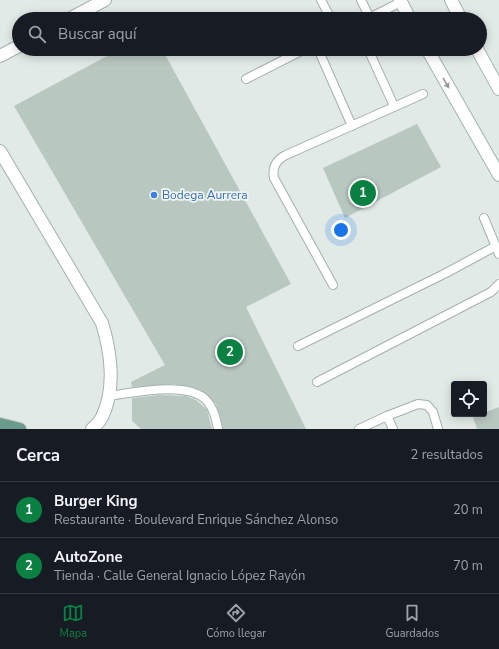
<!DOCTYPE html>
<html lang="es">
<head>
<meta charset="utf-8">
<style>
  body { margin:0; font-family:"Nunito Sans",sans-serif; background:#20242c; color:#f1f3f6 }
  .controls { position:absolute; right:12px; bottom:12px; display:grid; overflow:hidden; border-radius:4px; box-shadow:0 2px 10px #0003 }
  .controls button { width:36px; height:36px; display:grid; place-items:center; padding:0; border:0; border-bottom:1px solid #363941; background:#171b24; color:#f1f3f6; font:20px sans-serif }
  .you { position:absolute; left:341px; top:230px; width:14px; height:14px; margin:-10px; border:3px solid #fff; border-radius:50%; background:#1a73e8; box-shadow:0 0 0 6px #1a73e833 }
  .badge { display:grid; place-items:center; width:26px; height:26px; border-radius:50%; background:#0b8043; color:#fff; font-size:13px; font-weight:700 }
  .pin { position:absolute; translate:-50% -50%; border:2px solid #fff; box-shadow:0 1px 4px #0006 }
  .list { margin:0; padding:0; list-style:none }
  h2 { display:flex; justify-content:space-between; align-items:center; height:52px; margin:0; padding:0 16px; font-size:17px }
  h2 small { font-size:13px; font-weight:400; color:#9ea1a6 }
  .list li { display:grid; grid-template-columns:26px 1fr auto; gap:12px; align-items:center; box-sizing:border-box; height:56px; padding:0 16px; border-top:1px solid #363941 }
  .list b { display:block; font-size:15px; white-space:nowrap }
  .list p { margin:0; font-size:13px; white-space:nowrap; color:#9ea1a6 }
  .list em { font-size:13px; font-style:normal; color:#9ea1a6 }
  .icon { flex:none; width:22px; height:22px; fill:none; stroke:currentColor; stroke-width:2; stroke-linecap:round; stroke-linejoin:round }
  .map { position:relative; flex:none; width:499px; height:429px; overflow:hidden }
  .search { position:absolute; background:#171b24; box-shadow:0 2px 10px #0003; left:12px; right:12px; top:12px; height:44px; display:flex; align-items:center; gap:10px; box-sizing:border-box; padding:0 14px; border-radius:22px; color:#9ea1a6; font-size:15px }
  .sheet { height:164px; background:#171b24 }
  nav { display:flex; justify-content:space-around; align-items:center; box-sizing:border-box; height:56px; border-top:1px solid #363941; background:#171b24; font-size:11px; color:#9ea1a6 }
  nav a { display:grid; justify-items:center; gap:2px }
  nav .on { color:#0b8043 }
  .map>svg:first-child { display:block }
</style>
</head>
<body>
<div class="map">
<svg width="499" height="429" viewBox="0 0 499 429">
  <rect width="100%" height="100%" fill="#e1eae6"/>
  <!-- building -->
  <g fill="#b9c7c1">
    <path d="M120,49H162L291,284L246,307L306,429H223L216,404L210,397L201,390L174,384L132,387L131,382L165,365L14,106Z"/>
    <path d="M417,124L441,167L345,218L323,168Z"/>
    <path d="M160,395L186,396L196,400L207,410L212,429H141L132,421V398Z"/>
    <path d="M499,407V429H477L473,417Z"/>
  </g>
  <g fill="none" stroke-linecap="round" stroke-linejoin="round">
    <!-- service casing -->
    <g stroke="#a4b1ac" stroke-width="10">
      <g id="service">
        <path d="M321,0L331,19"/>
        <path d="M361,0L370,18"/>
        <path d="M367,19L401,2"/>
        <path d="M318,49L352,126"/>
        <path d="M368,49L394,106"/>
        <path d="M246,79L305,49"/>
        <path d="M484,218L499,254"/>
        <path d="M333,285L274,178C272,167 276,160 286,155L423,94"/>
        <path d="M298,346L446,273L496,246"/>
        <path d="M317,382L491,292L499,284"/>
        <path d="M108,396C132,393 189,380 207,401C214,409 216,419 218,429"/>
        <path d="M359,429L387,416"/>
        <path d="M393,429L387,416L418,404L427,405L433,412L438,429"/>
      </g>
    </g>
    <!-- minor casing -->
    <g stroke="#a4b1ac" stroke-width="14">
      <g id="minor">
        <path d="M69,19L105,0"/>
        <path d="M0,56L19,46"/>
        <path d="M0,151L102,323C111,352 116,389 102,417C100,422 95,426 92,429"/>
      </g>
    </g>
    <!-- secondary casing -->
    <g stroke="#a1b4ad" stroke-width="14">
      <g id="secondary">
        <path d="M400,0L410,19"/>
        <path d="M451,0L461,19"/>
        <path d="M427,49L499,175"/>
        <path d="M477,49L499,89"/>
      </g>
    </g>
    <!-- primary casing -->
    <g stroke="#c1c7c6" stroke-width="14">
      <path id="primary" d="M0,424L20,429"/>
    </g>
    <!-- service -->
    <use href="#service" stroke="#fff" stroke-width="8"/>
    <!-- minor -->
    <use href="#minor" stroke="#fff" stroke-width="12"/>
    <!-- secondary -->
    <use href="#secondary" stroke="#fff" stroke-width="12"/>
    <!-- primary -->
    <use href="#primary" stroke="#6a9b8d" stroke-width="12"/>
  </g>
  <!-- one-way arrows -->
  <defs><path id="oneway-solid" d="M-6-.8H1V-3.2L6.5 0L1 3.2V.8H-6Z"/></defs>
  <use fill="#919c98" href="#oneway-solid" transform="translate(446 83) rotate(60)"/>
  <!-- markers -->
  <circle fill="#3f7fe0" stroke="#f1f7f4" stroke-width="1.5" cx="154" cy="195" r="4"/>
  <g text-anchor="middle" stroke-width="3.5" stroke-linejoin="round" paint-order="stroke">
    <!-- shop labels -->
    <g font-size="12" fill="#366cbe" stroke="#f1f7f4" text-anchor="start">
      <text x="162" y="199">Bodega Aurrera</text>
    </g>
  </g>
</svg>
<div class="controls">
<button><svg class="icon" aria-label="locate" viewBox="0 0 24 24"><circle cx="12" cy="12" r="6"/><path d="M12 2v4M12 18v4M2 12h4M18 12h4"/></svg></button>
</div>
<div class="you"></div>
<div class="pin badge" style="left:363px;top:193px">1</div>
<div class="pin badge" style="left:230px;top:352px">2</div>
<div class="search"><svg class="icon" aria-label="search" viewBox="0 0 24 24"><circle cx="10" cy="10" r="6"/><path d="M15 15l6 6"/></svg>Buscar aquí</div>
</div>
<section class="sheet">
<h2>Cerca<small>2 resultados</small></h2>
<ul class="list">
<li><span class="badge">1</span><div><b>Burger King</b><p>Restaurante · Boulevard Enrique Sánchez Alonso</p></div><em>20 m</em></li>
<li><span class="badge">2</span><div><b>AutoZone</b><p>Tienda · Calle General Ignacio López Rayón</p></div><em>70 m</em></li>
</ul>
</section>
<nav>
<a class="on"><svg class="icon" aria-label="map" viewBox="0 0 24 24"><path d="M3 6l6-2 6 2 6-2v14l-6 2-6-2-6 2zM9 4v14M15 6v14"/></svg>Mapa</a>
<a><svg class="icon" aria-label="directions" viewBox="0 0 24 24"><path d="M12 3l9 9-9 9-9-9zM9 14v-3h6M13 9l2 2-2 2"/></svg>Cómo llegar</a>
<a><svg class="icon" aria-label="saved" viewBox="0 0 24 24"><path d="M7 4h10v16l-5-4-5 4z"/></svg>Guardados</a>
</nav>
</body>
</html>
